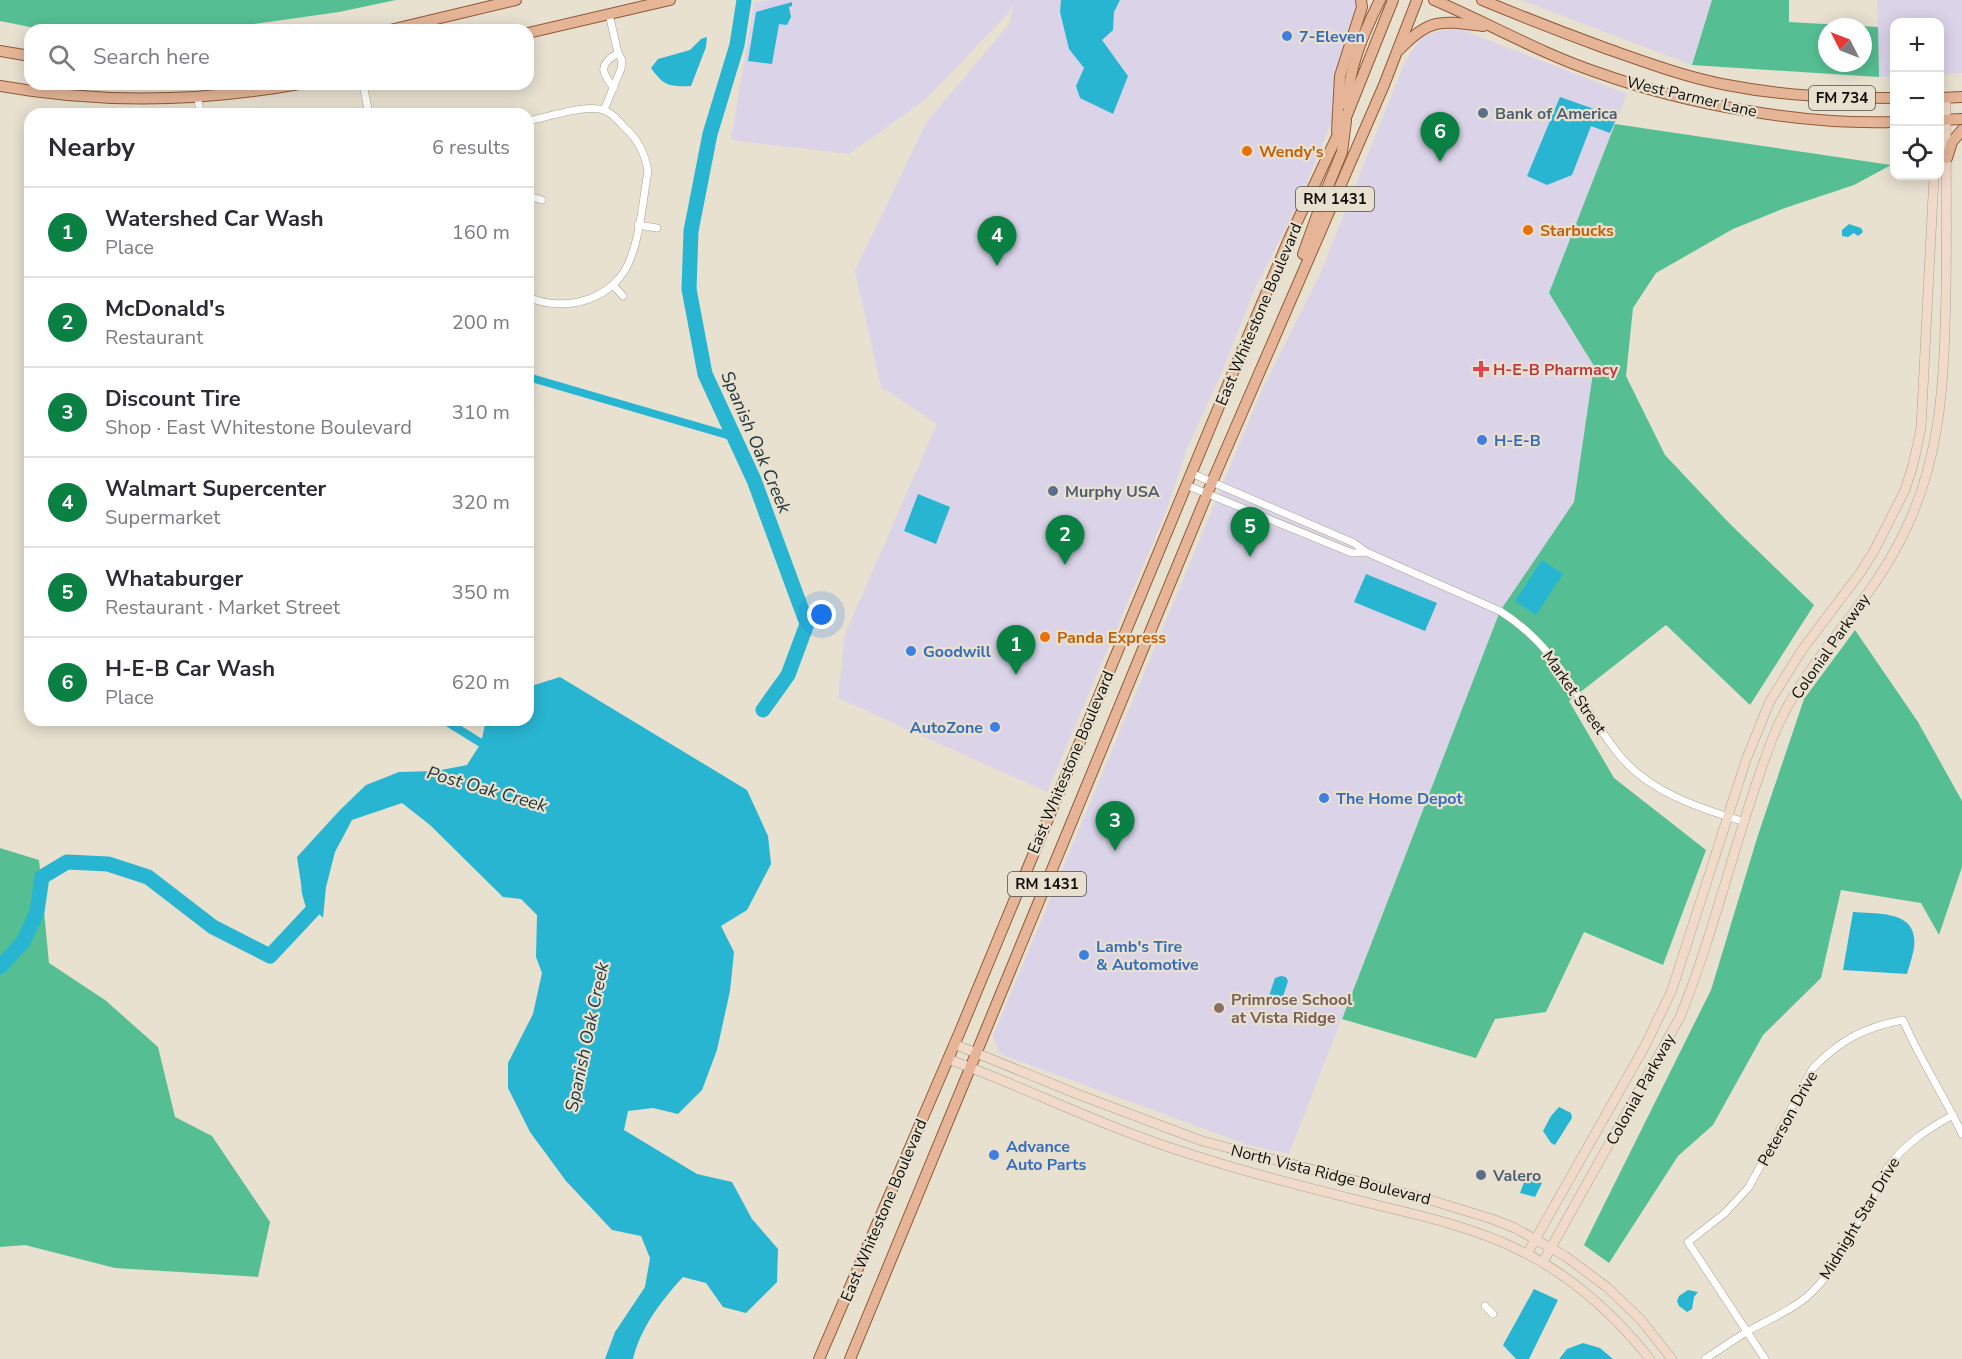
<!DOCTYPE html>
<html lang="en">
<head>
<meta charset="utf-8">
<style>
  body { margin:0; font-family:"Nunito Sans",sans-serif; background:#f2f2f3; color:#2b2b33 }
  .controls { position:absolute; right:18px; top:18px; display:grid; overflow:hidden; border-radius:12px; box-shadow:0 3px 15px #0003 }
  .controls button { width:54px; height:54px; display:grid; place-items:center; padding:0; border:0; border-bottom:2px solid #e1e1e2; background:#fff; color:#2b2b33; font:30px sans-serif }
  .compass { position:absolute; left:1818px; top:18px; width:54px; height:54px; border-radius:50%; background:#fff; box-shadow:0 3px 15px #0003; rotate:312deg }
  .you { position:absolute; left:822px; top:615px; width:21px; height:21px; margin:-15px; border:4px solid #fff; border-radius:50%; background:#1a73e8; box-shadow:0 0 0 9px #1a73e833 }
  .badge { display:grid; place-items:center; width:39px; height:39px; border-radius:50%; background:#0b8043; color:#fff; font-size:20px; font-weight:700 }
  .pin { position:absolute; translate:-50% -50px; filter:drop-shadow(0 2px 3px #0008) }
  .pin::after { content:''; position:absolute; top:32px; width:21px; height:18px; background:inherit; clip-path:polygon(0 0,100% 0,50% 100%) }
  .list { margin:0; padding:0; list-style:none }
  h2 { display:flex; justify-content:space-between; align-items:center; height:78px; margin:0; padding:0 24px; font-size:26px }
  h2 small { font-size:20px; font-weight:400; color:#7c7c81 }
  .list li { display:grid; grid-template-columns:39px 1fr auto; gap:18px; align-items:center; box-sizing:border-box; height:90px; padding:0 24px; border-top:2px solid #e1e1e2 }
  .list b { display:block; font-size:22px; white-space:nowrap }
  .list p { margin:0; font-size:20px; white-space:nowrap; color:#7c7c81 }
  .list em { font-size:20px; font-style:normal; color:#7c7c81 }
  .icon { flex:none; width:33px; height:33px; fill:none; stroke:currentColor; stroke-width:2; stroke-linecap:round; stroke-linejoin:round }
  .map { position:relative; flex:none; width:1962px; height:1359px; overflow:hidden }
  .search { position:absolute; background:#fff; box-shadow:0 3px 15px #0003; left:24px; top:24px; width:510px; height:66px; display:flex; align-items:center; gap:15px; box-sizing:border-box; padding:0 21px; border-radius:18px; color:#7c7c81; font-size:22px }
  .panel { position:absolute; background:#fff; box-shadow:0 3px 15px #0003; left:24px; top:108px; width:510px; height:618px; border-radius:18px }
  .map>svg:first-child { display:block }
</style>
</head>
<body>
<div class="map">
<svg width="1962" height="1359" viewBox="0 0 1962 1359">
  <rect width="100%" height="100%" fill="#e8e1d0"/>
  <!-- commercial -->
  <g fill="#dbd4e9">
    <path d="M767,0H1358L1334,116L1299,202L1255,288L1221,374L1186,451L1166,512L1047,792L838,698L845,634L937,424L881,387L855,271L926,123L1010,23L1013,5L1005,17L926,99L849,154L731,140L754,3Z"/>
    <path d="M1521,0H1712L1692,65Z"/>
    <path d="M1877,0H1962V73L1940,74V22H1894V76L1879,77Z"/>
    <path d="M1455,27L1627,94L1549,293L1594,366L1574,502L1500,611L1289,1154L1248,1145L1000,1054L993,1036L1262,390L1320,274L1404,64L1422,36Z"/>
  </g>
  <!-- forest -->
  <g fill="#55bf93" fill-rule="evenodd">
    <path d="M0,0H396L339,12L211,30H45L0,21Z"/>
    <path d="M1712,0H1789V22L1878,27L1879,77L1692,65ZM1827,27H1863V63H1827Z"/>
    <path d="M1615,124L1891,165L1854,185L1785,208L1733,229L1656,273L1633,308L1626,376L1665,455L1730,524L1814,605L1750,705L1666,625L1569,701L1614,778L1706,850L1663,965L1584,932L1546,1012L1495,1019L1476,1058L1342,1019L1500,611L1574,502L1594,366L1549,293Z"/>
    <path d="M1855,630L1918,722L1962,801V867L1939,935L1921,903L1841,890L1821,978L1763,1035L1713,1125L1678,1156L1609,1263L1584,1245L1711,990L1758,835L1804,699Z"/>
    <path d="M0,848L39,860L49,963L105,1000L158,1047L175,1117L212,1136L270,1222L258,1277L115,1268L25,1245L0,1247Z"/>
  </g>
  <!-- water -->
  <g fill="#28b5d2">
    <path d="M1061,0H1120L1114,12L1113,30L1102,40L1128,76L1113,114L1080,98L1076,86L1084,68L1069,49L1060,12Z"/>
    <path d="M792,2V6L789,7L791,17L787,25L779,24L772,64L748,61L756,12Z"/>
    <path d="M707,37L706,47L691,86C669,87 664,86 651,68L658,59L690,50L701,39Z"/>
    <path d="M1560,97L1617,117L1610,133L1591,126L1572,175L1547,185L1527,176Z"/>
    <path d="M1849,224L1861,228L1863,232L1858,236L1854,233L1848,237L1842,236V230Z"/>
    <path d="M918,494L950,507L936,544L904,531Z"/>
    <path d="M1542,560L1563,574L1536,615L1515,601Z"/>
    <path d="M1366,574L1437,603L1425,631L1354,602Z"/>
    <path d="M560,677L747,790L768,836L771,864L747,910L721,926L734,952L730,991L717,1050L702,1090L678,1114L653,1108L628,1111L624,1130L697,1174L732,1182L752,1219L778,1249L777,1282L746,1313L723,1307L706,1283L683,1277C661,1301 641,1327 633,1359H605L615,1332L645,1287L650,1258L641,1236L612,1230L566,1181L530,1132L508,1088V1063L533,1014L542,973L536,957L537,915L521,899L503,897L430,825L402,803L352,820L335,852L326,887L323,918L303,897L297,857L340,810L366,785L399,772L436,771L467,765L481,743L486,720H528V687Z"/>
    <path d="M1853,912C1873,914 1911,910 1914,937C1916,948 1910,963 1907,974L1843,970Z"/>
    <path d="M1281,976L1286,977L1288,981L1280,1006L1271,1005L1268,999L1275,978Z"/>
    <path d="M1559,1107L1571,1113L1572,1118L1555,1145L1551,1143L1543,1131L1551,1116Z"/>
    <path d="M1526,1177L1542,1183L1535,1197L1520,1193Z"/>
    <path d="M1534,1289L1558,1300L1529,1359H1516L1503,1345Z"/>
    <path d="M1688,1290L1698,1292L1694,1297L1692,1309L1687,1312L1679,1306L1677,1301L1679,1296Z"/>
    <path d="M1583,1343L1600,1348L1613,1359H1559L1567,1349Z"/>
  </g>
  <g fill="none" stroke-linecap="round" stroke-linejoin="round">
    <!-- canal -->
    <g stroke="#28b5d2" stroke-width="8">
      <path d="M528,377L734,437"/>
      <path d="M444,720L489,748"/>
    </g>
    <!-- river -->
    <g stroke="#28b5d2" stroke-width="15">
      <path d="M744,0L737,45L710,134L691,231L689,289L705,374L754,480L807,624L788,675L763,710"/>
      <path d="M0,967L23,942L37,912L42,877L67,862L108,864L148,877L213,927L270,956L314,909L309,890"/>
    </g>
    <!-- street casing -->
    <g stroke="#a9a393" stroke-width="8">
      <g id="street">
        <path d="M363,84L369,114"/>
        <path d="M614,88C601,72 598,65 618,53"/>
        <path d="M198,98L200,114"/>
        <path d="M604,110L621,69L622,60L618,53L609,14"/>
        <path d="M528,121C548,117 588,103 606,111C613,114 619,121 624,127C638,139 645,153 648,171C643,199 641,230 631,257C617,299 566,314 528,297"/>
        <path d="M528,196L542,200"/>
        <path d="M638,225L657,228"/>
        <path d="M613,285L623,296"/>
        <path d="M1191,473L1354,543L1366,552L1500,611C1561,649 1578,705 1621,757C1651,793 1702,809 1745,822"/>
        <path d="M1186,485L1352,553L1366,552"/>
        <path d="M1485,1306L1493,1314"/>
        <path d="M1705,1359C1719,1350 1733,1340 1748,1331C1769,1319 1793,1310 1811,1293C1844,1261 1864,1210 1886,1170C1904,1144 1926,1130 1953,1115"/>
        <path d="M1765,1359L1688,1242L1725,1213L1749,1187L1813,1068C1840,1040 1865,1027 1903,1020C1920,1060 1944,1095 1962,1134"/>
      </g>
    </g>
    <!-- secondary casing -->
    <g stroke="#a9a393" stroke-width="10">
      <g id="secondary">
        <path d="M954,1044L1077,1094L1202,1141L1427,1199L1492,1219L1515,1228L1565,1256L1608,1288L1641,1320L1672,1359"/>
        <path d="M948,1059C1027,1088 1104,1127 1184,1152C1250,1174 1318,1190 1385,1207C1431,1218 1477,1229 1519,1250C1571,1275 1614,1314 1650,1359"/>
        <path d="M1527,1254L1645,1046L1672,990L1746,760L1770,701L1802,650L1860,573L1874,551L1905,490L1913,465L1921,428L1934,176"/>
        <path d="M1543,1262L1680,1017C1717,926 1737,829 1773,737C1801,667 1858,617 1894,552C1942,468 1944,384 1946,290C1947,226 1946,162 1946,98"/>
      </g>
    </g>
    <!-- primary casing -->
    <g stroke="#905a37" stroke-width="12">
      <g id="primary">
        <path d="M1434,0C1488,23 1540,53 1596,72C1685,104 1800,125 1894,122"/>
        <path d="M1482,0C1523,17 1564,33 1605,48C1645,62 1685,77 1727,85C1783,96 1838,98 1894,98"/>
        <path d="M390,30L516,0"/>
        <path d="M528,33L670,0"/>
        <path d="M1400,49C1430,17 1443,21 1483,26"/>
        <path d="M0,51L30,56"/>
        <path d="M0,86C100,104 200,102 299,84"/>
        <path d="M1940,98L1962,97"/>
        <path d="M1347,105C1349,67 1363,34 1380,0"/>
        <path d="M1940,120L1962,119"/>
        <path d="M1337,131L1340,76L1362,7L1361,0"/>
        <path d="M1947,158L1952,142L1962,130"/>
        <path d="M1303,254L1324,196L1342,152L1346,121"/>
        <path d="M819,1359L961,1029L1244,346L1289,239L1347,115L1393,0"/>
        <path d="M850,1359L1212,482L1384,85L1417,0"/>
      </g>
    </g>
    <!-- street -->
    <use href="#street" stroke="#fff" stroke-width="7"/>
    <!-- secondary -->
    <use href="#secondary" stroke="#f2dacb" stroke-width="9"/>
    <!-- primary -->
    <use href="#primary" stroke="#e6b597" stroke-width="10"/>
  </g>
  <!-- markers -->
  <g fill="#3f7fe0" stroke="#e8e1d0" stroke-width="2">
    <circle cx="1287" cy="36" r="6"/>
    <circle cx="1482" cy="440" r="6"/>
    <circle cx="911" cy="651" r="6"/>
    <circle cx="995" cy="727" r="6"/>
    <circle cx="1324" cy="798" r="6"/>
    <circle cx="1084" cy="955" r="6"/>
    <circle cx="994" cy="1155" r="6"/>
  </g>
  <g fill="#5c6f8a" stroke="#e8e1d0" stroke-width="2">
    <circle cx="1483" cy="113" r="6"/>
    <circle cx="1053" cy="491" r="6"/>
    <circle cx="1481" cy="1175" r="6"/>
  </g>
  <g fill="#e8710a" stroke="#e8e1d0" stroke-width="2">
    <circle cx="1247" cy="151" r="6"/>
    <circle cx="1528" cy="230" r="6"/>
    <circle cx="1045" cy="637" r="6"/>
  </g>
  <path fill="#e0444e" stroke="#e8e1d0" stroke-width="2" d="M1478 360h6v6h6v6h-6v6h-6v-6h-6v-6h6z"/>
  <circle fill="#8d6e63" stroke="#e8e1d0" stroke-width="2" cx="1219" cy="1008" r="6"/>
  <g text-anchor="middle" stroke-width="4.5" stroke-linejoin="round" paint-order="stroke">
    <!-- shield labels -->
    <g fill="#e8e1d0" stroke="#504d43" stroke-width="1.5">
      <rect x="1809" y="86" width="66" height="24" rx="4.5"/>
      <rect x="1296" y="187" width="78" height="24" rx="4.5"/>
      <rect x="1008" y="872" width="78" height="24" rx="4.5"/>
    </g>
    <g font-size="15" font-weight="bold" fill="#0f0d07">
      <text x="1842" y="103">FM 734</text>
      <text x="1335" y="204">RM 1431</text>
      <text x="1047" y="889">RM 1431</text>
    </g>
    <!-- shop labels -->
    <g font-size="16" font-weight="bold" fill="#366cbe" stroke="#e8e1d0" text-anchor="start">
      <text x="1299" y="42">7-Eleven</text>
      <text x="1494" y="446">H-E-B</text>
      <text x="923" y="657">Goodwill</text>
      <text x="983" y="733" text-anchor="end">AutoZone</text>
      <text x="1336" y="804">The Home Depot</text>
      <text x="1096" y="952">Lamb's Tire<tspan x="1096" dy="18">&amp; Automotive</tspan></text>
      <text x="1006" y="1152">Advance<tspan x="1006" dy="18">Auto Parts</tspan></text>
    </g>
    <!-- street labels -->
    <g font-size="16" fill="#0f0d07" stroke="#e8e1d0">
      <text transform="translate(1692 96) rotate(13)" y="6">West Parmer Lane</text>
      <text transform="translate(1258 314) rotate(-67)" y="6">East Whitestone Boulevard</text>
      <text transform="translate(1830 646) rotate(-55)" y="6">Colonial Parkway</text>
      <text transform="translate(1575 692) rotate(55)" y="6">Market Street</text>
      <text transform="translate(1070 762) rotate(-67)" y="6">East Whitestone Boulevard</text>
      <text transform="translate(1640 1089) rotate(-61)" y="6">Colonial Parkway</text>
      <text transform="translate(1787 1118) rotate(-61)" y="6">Peterson Drive</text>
      <text transform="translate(1331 1174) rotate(14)" y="6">North Vista Ridge Boulevard</text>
      <text transform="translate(883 1210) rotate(-67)" y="6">East Whitestone Boulevard</text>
      <text transform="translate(1859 1218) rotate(-59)" y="6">Midnight Star Drive</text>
    </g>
    <!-- service labels -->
    <g font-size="16" font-weight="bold" fill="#4e5e75" stroke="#e8e1d0" text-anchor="start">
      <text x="1495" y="119">Bank of America</text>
      <text x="1065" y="497">Murphy USA</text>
      <text x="1493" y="1181">Valero</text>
    </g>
    <!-- food labels -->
    <g font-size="16" font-weight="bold" fill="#c56008" stroke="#e8e1d0" text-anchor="start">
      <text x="1259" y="157">Wendy's</text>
      <text x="1540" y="236">Starbucks</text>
      <text x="1057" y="643">Panda Express</text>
    </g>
    <!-- health labels -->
    <g font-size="16" font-weight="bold" fill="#be3a42" stroke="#e8e1d0" text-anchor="start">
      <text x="1493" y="375">H-E-B Pharmacy</text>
    </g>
    <!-- education labels -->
    <g font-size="16" font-weight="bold" fill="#785e54" stroke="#e8e1d0" text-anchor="start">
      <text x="1231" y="1005">Primrose School<tspan x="1231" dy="18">at Vista Ridge</tspan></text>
    </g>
    <!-- water labels -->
    <g font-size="18" font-style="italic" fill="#21373d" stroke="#e8e1d0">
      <text transform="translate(756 442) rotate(67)" y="6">Spanish Oak Creek</text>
      <text transform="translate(487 789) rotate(16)" y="6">Post Oak Creek</text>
      <text transform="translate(587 1037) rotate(-78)" y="6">Spanish Oak Creek</text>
    </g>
  </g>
</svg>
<div class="controls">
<button>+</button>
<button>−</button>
<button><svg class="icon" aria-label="locate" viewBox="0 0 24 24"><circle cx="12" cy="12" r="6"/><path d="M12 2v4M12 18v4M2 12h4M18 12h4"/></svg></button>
</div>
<svg class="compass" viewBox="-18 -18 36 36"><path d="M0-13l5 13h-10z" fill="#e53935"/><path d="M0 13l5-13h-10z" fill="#7c7c81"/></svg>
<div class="you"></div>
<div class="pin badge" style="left:1016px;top:675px">1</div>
<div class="pin badge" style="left:1065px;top:565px">2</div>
<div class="pin badge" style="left:1115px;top:851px">3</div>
<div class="pin badge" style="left:997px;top:266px">4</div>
<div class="pin badge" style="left:1250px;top:557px">5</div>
<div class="pin badge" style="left:1440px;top:162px">6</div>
<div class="search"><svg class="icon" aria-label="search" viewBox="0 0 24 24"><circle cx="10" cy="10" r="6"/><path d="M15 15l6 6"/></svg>Search here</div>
<section class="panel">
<h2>Nearby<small>6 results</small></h2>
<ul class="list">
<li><span class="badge">1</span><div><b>Watershed Car Wash</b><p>Place</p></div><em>160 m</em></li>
<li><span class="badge">2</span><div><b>McDonald's</b><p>Restaurant</p></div><em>200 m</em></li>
<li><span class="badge">3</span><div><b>Discount Tire</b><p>Shop · East Whitestone Boulevard</p></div><em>310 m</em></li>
<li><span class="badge">4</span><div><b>Walmart Supercenter</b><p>Supermarket</p></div><em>320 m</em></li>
<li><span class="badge">5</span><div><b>Whataburger</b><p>Restaurant · Market Street</p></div><em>350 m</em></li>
<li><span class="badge">6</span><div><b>H-E-B Car Wash</b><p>Place</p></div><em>620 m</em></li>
</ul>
</section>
</div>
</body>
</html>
